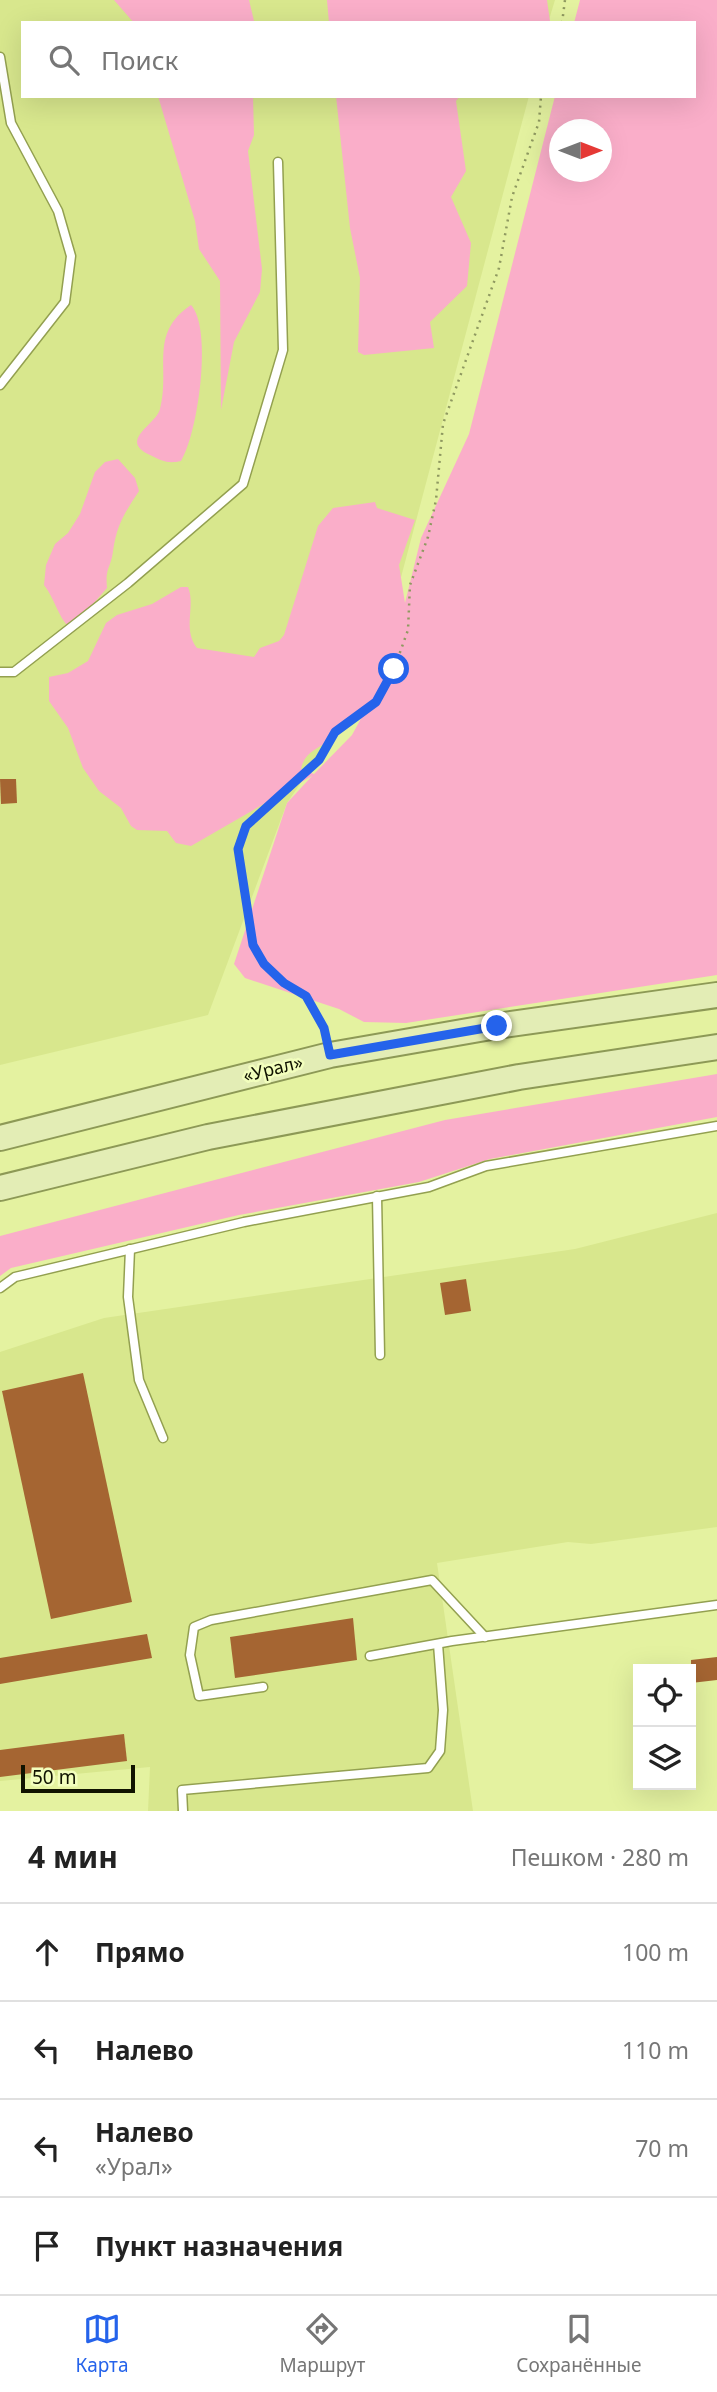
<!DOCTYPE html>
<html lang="ru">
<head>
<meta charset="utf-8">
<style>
  body { margin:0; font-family:"Noto Sans",sans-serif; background:#f6f6f6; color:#222 }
  .controls { position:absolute; right:21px; bottom:21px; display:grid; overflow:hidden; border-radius:0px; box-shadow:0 7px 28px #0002 }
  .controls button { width:63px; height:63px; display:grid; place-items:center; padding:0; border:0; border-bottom:2px solid #e0e0e0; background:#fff; color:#222; font:35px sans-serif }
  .compass { position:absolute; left:549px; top:119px; width:63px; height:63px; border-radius:50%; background:#fff; box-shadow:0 7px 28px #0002; rotate:90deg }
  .scale { position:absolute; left:21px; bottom:18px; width:114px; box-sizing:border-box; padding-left:7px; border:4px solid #101300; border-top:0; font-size:19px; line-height:24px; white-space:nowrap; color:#101300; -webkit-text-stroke:5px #f2febd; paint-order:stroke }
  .stop { position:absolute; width:21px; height:21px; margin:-16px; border:5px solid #2563eb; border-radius:50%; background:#fff }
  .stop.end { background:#2563eb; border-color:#fff; box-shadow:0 2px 7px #0008 }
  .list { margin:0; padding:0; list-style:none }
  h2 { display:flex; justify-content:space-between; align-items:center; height:91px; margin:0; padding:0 28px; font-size:30px }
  h2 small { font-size:23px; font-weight:400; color:#767676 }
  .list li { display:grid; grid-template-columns:46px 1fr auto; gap:21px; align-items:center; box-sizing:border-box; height:98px; padding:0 28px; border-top:2px solid #e0e0e0 }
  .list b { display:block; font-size:26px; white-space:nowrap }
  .list p { margin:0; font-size:23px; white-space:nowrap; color:#767676 }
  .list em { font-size:23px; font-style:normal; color:#767676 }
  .icon { flex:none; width:38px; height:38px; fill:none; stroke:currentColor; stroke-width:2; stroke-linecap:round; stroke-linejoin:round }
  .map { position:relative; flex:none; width:717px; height:1811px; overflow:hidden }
  .search { position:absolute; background:#fff; box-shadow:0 7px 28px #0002; left:21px; right:21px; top:21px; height:77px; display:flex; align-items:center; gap:18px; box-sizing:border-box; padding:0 24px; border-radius:0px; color:#767676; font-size:26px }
  .sheet { height:483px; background:#fff }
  nav { display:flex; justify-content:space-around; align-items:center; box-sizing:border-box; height:98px; border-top:2px solid #e0e0e0; background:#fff; font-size:19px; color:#767676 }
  nav a { display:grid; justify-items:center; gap:4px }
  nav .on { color:#2563eb }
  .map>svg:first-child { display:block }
</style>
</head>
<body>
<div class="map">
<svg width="717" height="1811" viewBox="0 0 717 1811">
  <rect width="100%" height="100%" fill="#e4f2a0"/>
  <!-- built -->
  <g fill="#d8e78d">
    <path d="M0,0H555L548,23H23V96H529L375,675L287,803L208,1015L0,1065Z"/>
    <path d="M717,1213V1527L591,1544L568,1542L437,1563L473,1811H148L150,1767L0,1781V1352L104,1318L575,1249Z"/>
  </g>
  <!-- green -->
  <g fill="#faaec9" fill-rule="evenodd">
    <path d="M114,0H249L254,21L134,23Z"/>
    <path d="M327,0H547L550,21L329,23Z"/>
    <path d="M580,0H717V975L406,1023L364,1022L339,1009L245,978L234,964L287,803L312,776L191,846L176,843L167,831L137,830L131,826L121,808L99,791L83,768L68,728L49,701V677L68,673L88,661L106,623L117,615L152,604L181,587H188C196,606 182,629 197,648L254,657L260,648L279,641L284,635L318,526L333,508L375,502L377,508L415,520L399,565L405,603L421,538L469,434L555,96H694V23H574ZM560,130H602V172H560ZM369,704L352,735L314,774L301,769C304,752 319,748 332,739C346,730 357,715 369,704Z"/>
    <path d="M158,96H253L254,135L248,151L262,269L260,292L234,342L221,410L220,281L199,249L195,221Z"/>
    <path d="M336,96H460L456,101L466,171L451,197L471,243L467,286L430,322L434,348L364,355L358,352L360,278L350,228Z"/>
    <path d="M191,305C213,329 198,434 181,461C168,464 162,461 150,455C118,440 156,425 160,409C171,368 148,334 191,305Z"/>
    <path d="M118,459L135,478L139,491C124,514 117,524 113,551C111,568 105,567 107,588L79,620L67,625C59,617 54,598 44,585L46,565L55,544L68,533L80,514L95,472L105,462Z"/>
    <path d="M717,1074V1117L490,1159L419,1182L239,1215L11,1268L0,1276V1236L445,1120Z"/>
  </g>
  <!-- building -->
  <g fill="#a56532">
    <path d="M0,779H16L17,803L1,804Z"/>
    <path d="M466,1279L471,1311L445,1315L440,1283Z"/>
    <path d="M83,1373L132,1602L51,1619L2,1391Z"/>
    <path d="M353,1618L357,1660L235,1678L230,1637Z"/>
    <path d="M147,1634L152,1658L0,1684V1658Z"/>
    <path d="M717,1657V1680L691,1683V1660Z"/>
    <path d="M124,1734L127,1761L0,1777V1750Z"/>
  </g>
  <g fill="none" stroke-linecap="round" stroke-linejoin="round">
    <!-- service casing -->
    <g stroke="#93a050" stroke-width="11">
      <g id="service">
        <path d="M0,57L11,123L58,211L71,256L65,302L0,385"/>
        <path d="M0,672H14L128,583L243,484L283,350L278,162"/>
        <path d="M377,1196L380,1355"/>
        <path d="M130,1249L128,1297L139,1380L163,1438"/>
        <path d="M0,1288L15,1277L244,1222L429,1187L486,1166L717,1126"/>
        <path d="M370,1656L452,1641L717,1605"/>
        <path d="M263,1687L199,1696L190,1655L194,1627L211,1620L432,1580L485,1637"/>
        <path d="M183,1811L182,1790L428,1768L440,1751L443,1710L438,1644"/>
      </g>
    </g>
    <!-- primary casing -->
    <g stroke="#8d9956" stroke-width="28">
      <g id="primary">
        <path d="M0,1138L330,1055L497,1026L717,995"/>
        <path d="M0,1188L208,1137L519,1077L717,1047"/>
      </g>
    </g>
    <!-- path -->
    <g stroke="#8f9960" stroke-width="2.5" stroke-dasharray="2 5" stroke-linecap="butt">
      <path d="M562,23L565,0"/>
      <path d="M325,1035L306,996L284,983L264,964L253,945L238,849L246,826L319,760L335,732L376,702L394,669L408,630L410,585L428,537L436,500L443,424L499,268L512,197L539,122L541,96"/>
    </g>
    <!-- service -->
    <use href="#service" stroke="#fff" stroke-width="8"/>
    <!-- primary -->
    <use href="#primary" stroke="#e3edb5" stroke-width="24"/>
  </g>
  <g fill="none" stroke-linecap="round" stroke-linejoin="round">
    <!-- route -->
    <path stroke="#2563eb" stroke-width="9" d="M394,669L376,702L335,732L319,760L246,826L238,849L253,945L264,964L284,983L306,996L324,1028L330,1055L497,1026"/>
  </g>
  <g text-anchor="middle" stroke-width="5" stroke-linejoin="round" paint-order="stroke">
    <!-- street labels -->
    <g font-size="18" fill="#101300" stroke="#f2febd">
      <text transform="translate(273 1069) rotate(-14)" y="6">«Урал»</text>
    </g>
  </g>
</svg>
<div class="controls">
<button><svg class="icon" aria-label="locate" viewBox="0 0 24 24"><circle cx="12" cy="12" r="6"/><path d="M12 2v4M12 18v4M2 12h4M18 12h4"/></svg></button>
<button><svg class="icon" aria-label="layers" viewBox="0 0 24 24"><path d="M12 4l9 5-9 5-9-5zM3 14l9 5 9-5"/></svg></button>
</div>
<svg class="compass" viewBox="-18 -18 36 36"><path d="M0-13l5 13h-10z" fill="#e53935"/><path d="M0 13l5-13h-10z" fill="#767676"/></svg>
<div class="scale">50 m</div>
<div class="stop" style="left:394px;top:669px"></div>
<div class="stop end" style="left:497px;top:1026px"></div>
<div class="search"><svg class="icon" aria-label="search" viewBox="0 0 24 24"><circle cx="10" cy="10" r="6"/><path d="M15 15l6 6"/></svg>Поиск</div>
</div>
<section class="sheet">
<h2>4 мин<small>Пешком · 280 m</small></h2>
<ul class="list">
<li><svg class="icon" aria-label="ahead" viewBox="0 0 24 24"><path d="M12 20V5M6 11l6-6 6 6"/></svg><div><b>Прямо</b></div><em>100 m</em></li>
<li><svg class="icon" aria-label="left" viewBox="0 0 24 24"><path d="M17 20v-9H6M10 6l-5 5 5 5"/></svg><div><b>Налево</b></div><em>110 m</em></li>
<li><svg class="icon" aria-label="left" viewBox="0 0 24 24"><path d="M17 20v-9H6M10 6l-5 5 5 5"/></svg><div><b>Налево</b><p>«Урал»</p></div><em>70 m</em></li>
<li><svg class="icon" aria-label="arrive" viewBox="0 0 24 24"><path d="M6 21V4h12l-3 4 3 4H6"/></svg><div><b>Пункт назначения</b></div></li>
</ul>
</section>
<nav>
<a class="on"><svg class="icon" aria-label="map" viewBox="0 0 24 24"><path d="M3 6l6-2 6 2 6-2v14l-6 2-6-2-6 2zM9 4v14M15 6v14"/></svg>Карта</a>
<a><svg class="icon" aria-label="directions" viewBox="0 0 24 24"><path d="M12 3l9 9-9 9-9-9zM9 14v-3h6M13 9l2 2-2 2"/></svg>Маршрут</a>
<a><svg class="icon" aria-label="saved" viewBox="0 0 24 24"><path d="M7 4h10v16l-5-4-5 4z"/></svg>Сохранённые</a>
</nav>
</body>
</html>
